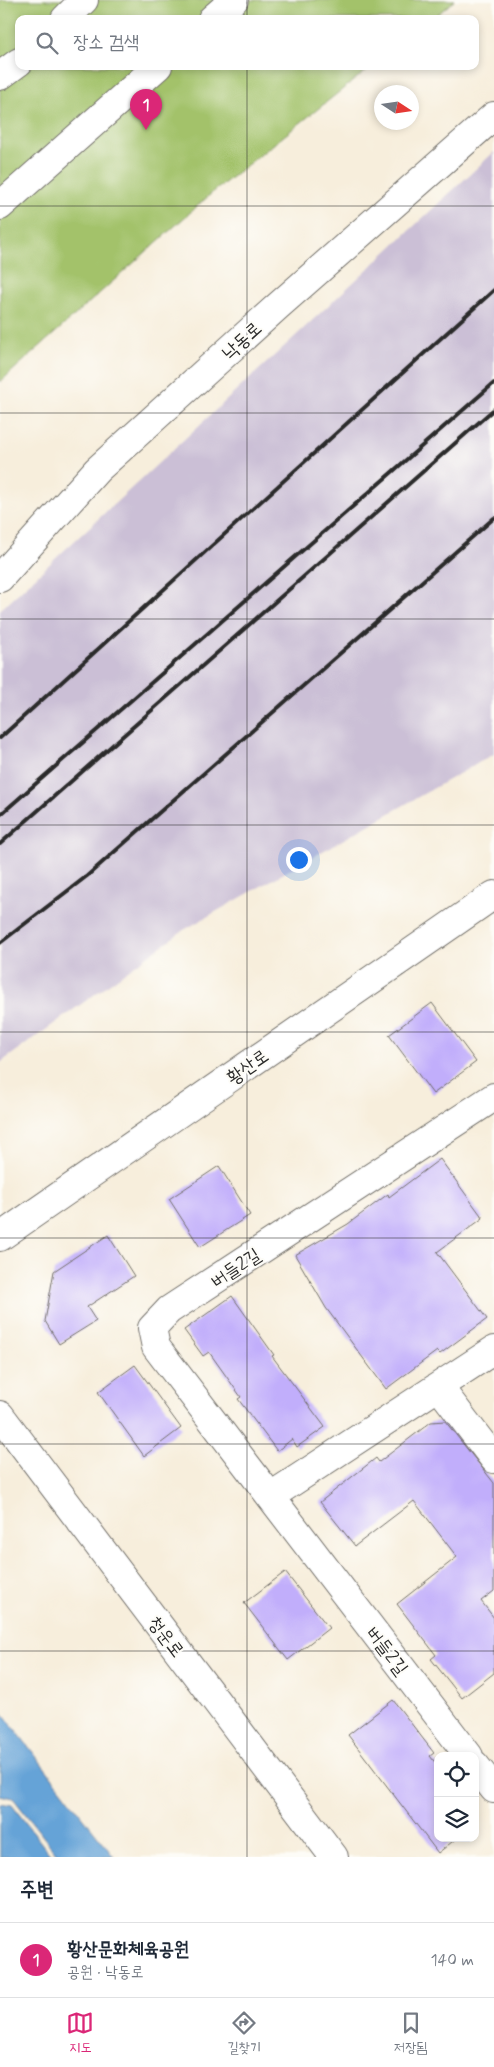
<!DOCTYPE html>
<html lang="ko">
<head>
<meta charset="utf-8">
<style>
  body { margin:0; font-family:Mynerve,"Poor Story",sans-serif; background:#f6f6f7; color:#1f2937 }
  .controls { position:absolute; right:15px; bottom:15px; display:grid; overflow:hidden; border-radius:10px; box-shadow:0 2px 8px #0003 }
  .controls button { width:45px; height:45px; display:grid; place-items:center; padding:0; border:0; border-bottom:1px solid #e0e1e3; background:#fff; color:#1f2937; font:25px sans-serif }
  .compass { position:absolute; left:374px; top:85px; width:45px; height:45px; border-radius:50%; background:#fff; box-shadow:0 2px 8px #0003; rotate:102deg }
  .you { position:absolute; left:298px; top:859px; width:18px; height:18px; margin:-12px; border:4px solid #fff; border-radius:50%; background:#1a73e8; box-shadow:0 0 0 8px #1a73e833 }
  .badge { display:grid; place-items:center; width:32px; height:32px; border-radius:50%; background:#db2777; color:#fff; font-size:16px; font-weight:700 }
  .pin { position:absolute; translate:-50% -41px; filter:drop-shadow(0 1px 2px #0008) }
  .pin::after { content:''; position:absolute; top:26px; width:18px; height:15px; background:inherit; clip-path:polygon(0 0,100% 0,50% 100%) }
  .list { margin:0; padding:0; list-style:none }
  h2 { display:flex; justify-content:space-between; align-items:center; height:65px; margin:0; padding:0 20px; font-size:21px }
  h2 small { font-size:16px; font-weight:400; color:#747a83 }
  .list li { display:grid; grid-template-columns:32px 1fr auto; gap:15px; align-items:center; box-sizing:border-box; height:75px; padding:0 20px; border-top:1px solid #e0e1e3 }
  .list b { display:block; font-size:19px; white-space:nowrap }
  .list p { margin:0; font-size:16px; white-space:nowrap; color:#747a83 }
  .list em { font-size:16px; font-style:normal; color:#747a83 }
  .icon { flex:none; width:28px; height:28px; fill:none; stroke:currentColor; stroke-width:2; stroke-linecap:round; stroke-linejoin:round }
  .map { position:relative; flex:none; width:494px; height:1857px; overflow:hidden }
  .search { position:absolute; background:#fff; box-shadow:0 2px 8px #0003; left:15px; right:15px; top:15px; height:55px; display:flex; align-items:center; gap:12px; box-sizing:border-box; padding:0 18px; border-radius:10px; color:#747a83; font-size:19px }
  .sheet { height:140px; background:#fff }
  nav { display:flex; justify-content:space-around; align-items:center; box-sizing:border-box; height:70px; border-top:1px solid #e0e1e3; background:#fff; font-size:14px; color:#747a83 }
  nav a { display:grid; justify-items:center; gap:2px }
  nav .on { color:#db2777 }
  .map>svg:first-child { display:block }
</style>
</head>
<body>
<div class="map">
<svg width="494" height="1857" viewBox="0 0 494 1857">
  <rect width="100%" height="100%" fill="#fdfcf7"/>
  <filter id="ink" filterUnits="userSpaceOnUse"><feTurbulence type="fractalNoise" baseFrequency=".02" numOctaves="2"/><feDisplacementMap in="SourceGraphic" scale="10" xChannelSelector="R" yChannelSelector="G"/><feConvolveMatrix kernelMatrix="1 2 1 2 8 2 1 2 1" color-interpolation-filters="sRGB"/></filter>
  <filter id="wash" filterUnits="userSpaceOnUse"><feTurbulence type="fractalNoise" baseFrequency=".0096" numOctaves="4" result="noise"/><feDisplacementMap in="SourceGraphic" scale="20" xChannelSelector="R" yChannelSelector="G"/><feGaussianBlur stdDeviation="1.12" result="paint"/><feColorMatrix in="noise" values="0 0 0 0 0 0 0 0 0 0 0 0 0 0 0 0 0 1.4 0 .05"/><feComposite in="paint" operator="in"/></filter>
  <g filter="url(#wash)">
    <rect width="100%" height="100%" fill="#f7eedc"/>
    <!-- industrial -->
    <path fill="#cbbfd6" d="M494,152V754L182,931L0,1063V610Z"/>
    <!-- green -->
    <path fill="#a3c26a" stroke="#67764a" d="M0,0H455L432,19H19V66H372L212,193L0,382Z"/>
    <!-- water -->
    <g fill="#65a3d7" stroke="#486781">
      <path d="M1,1711L114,1857H59L13,1798L0,1795Z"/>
      <path d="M0,1803L12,1805L52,1857H0Z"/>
    </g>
    <g id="blocks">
      <!-- building -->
      <g fill="#c1aefb">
        <path d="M432,1003L476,1062L433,1094L389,1035Z"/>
        <path d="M440,1159L483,1218L437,1252L487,1319L440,1354L437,1351L386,1389L326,1308L295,1255L348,1224L388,1194L389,1197Z"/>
        <path d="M219,1166L250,1215L200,1247L169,1199Z"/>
        <path d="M108,1235L134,1276L87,1307L96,1321L59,1344L45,1321L54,1271Z"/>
        <path d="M232,1296L274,1355L272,1356L325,1427L297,1447L292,1439L277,1451L238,1399L241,1397L209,1352L203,1356L184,1330Z"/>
        <path d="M135,1365L181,1428L144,1456L98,1392Z"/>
        <path d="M445,1421L494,1483V1591L481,1601L494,1618V1673L462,1698L431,1659L436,1655L397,1604L457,1557L414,1501L355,1546L320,1502L376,1458L379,1462L431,1422Z"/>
        <path d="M285,1572L329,1628L288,1660L244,1603Z"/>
        <path d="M393,1700L434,1753L430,1756L438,1766V1838H457L438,1853L348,1735Z"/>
      </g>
    </g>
  </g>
  <g filter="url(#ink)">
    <use href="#blocks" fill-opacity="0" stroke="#726f69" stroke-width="1"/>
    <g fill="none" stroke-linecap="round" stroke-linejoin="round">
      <!-- minor casing -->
      <g stroke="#726f69" stroke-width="30">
        <g id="minor">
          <path d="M65,19L84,0"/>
          <path d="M212,19L234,0"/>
          <path d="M0,76L19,62"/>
          <path d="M0,206L158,66"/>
          <path d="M0,578L97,470L278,306L494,116"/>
          <path d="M439,1387L494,1459"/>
          <path d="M0,1415L334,1857"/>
          <path d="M271,1496L494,1350"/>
          <path d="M469,1756L156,1347L152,1328L169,1310L494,1097"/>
          <path d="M475,1765L494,1789"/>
        </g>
      </g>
      <!-- major casing -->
      <g stroke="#726f69" stroke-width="30">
        <path id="major" d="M0,1237L494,895"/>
      </g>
      <!-- minor -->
      <use href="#minor" stroke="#fff" stroke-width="28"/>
      <!-- major -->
      <use href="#major" stroke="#fff" stroke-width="28"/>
      <!-- rail -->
      <g stroke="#2b2b2b" stroke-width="4">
        <path d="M0,738L494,290"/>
        <path d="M0,815L494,383"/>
        <path d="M0,844L494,409"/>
        <path d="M0,943L87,876L494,518"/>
      </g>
    </g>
  </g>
  <!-- grid -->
  <path fill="none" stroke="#2b2b2b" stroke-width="1" stroke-opacity="0.55" d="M247,0V19M247,66V1857M0,206H494M0,413H494M0,619H494M0,825H494M0,1032H494M0,1238H494M0,1444H494M0,1651H494"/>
  <g text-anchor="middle" stroke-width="4" stroke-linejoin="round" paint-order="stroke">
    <!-- street labels -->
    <g font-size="19" fill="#2b2b2b" stroke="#fdfcf7">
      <text transform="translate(241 340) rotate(-42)" y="7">낙동로</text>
      <text transform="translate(247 1066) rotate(-35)" y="7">황산로</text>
      <text transform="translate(235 1267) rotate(-33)" y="7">버들2길</text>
      <text transform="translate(167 1636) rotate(53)" y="7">청운로</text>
      <text transform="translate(388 1650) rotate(53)" y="7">버들2길</text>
    </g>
  </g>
</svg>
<div class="controls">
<button><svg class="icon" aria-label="locate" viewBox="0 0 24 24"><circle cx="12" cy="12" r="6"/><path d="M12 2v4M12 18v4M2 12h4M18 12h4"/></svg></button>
<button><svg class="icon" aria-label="layers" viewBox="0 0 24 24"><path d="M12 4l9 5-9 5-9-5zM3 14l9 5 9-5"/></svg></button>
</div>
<svg class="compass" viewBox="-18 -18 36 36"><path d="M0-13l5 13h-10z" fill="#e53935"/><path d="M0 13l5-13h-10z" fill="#747a83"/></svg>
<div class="you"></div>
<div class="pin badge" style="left:146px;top:130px">1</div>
<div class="search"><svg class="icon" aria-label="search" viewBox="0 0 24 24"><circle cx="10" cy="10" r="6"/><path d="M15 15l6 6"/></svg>장소 검색</div>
</div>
<section class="sheet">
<h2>주변<small></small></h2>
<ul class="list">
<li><span class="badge">1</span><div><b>황산문화체육공원</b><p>공원 · 낙동로</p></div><em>140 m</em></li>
</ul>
</section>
<nav>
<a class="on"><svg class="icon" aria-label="map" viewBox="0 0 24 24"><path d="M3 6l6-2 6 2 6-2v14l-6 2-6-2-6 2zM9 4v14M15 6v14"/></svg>지도</a>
<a><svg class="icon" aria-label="directions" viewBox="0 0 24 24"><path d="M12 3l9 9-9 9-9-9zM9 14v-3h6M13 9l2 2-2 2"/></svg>길찾기</a>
<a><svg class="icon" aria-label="saved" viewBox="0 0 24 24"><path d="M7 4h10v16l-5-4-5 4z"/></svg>저장됨</a>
</nav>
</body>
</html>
